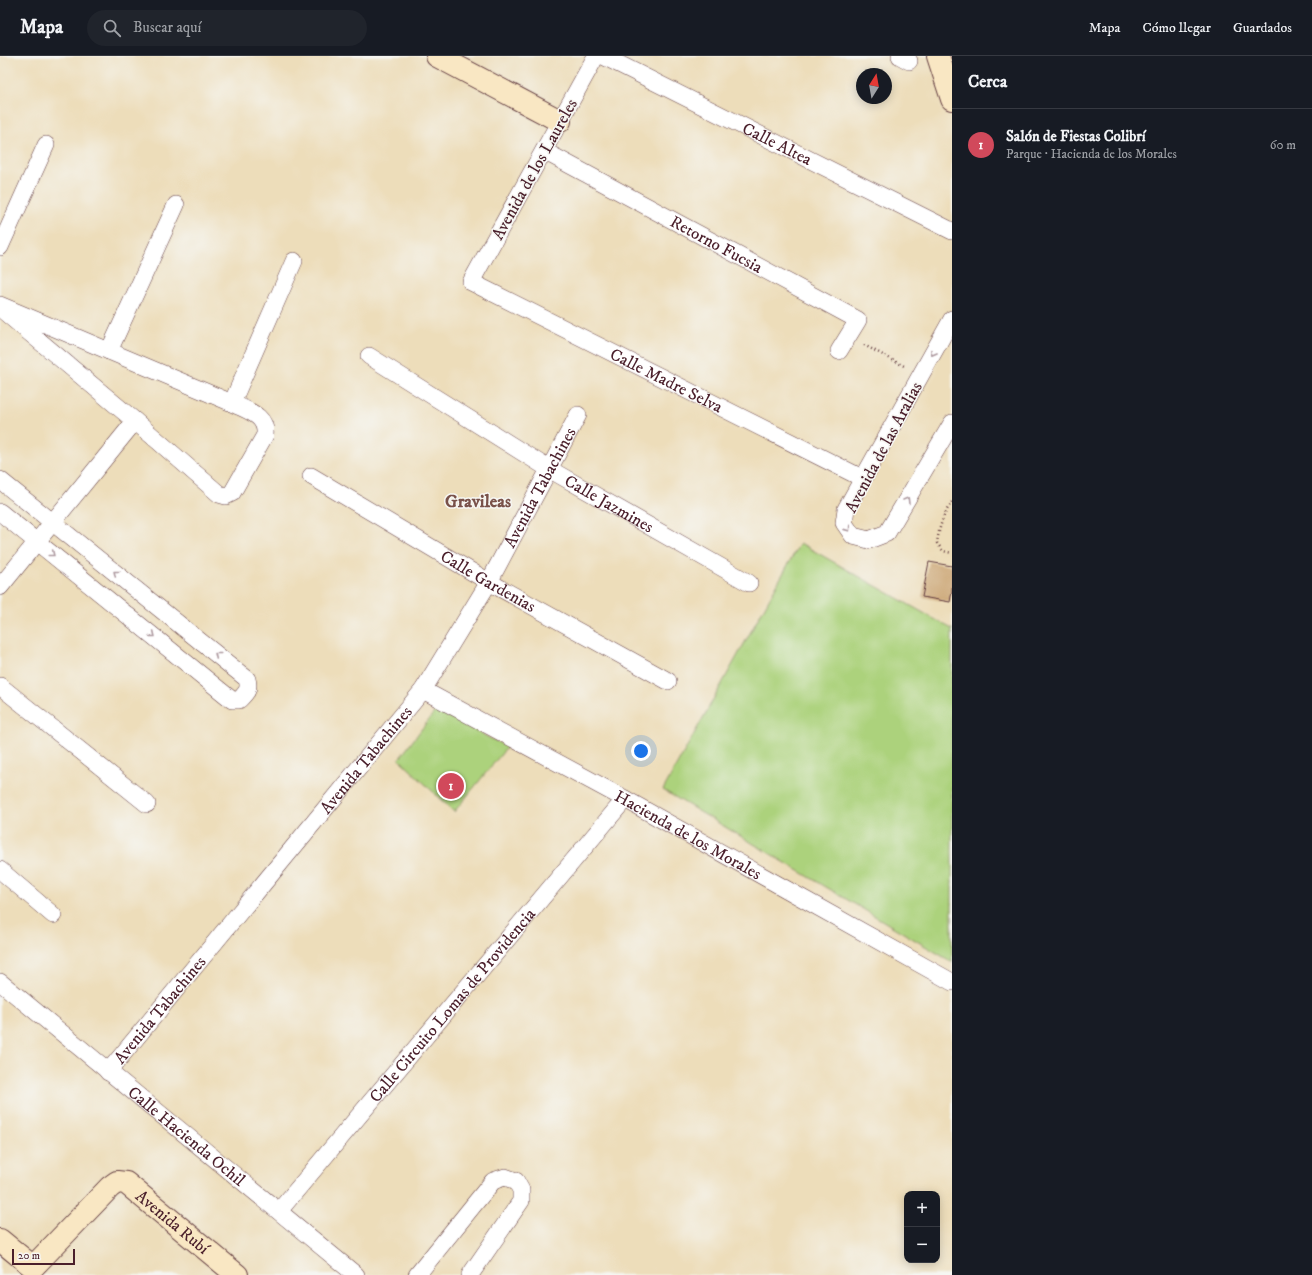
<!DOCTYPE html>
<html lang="es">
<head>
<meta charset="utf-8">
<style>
  body { margin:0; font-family:"IM FELL DW Pica",serif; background:#20242c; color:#f1f3f6 }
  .controls { position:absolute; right:12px; bottom:12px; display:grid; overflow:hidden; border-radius:8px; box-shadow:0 2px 10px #0003 }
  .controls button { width:36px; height:36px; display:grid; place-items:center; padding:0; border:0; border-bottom:1px solid #363941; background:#171b24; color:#f1f3f6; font:20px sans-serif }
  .compass { position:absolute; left:856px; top:12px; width:36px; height:36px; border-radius:50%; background:#171b24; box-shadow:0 2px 10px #0003; rotate:11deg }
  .scale { position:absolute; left:12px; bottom:10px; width:63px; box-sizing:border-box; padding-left:4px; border:2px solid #4a1f2b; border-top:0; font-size:11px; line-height:14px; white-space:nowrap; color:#4a1f2b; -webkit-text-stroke:3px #f6f6f2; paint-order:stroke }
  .you { position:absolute; left:641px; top:695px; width:14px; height:14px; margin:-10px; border:3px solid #fff; border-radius:50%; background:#1a73e8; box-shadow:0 0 0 6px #1a73e833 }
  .badge { display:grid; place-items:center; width:26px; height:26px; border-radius:50%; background:#d1495b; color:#fff; font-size:13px; font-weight:700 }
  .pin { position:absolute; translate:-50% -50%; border:2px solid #fff; box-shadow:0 1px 4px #0006 }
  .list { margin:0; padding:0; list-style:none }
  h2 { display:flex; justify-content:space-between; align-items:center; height:52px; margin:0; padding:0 16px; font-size:17px }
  h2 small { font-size:13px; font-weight:400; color:#9ea1a6 }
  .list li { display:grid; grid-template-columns:26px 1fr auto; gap:12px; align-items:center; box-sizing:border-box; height:72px; padding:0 16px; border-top:1px solid #363941 }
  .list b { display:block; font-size:15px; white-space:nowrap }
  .list p { margin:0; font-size:13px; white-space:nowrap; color:#9ea1a6 }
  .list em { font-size:13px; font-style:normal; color:#9ea1a6 }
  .icon { flex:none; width:22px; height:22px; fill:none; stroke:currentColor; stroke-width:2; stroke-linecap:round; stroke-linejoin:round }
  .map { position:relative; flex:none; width:952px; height:1219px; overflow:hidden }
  header { display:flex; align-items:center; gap:24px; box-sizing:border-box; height:56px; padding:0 20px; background:#171b24; border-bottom:1px solid #363941 }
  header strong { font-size:19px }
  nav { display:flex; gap:22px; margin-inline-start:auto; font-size:14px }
  .search { width:280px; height:36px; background:#20242c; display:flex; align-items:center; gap:10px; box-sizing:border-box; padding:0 14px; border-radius:22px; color:#9ea1a6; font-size:15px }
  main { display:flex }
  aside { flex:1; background:#171b24 }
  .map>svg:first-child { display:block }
</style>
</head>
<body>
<header>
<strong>Mapa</strong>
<div class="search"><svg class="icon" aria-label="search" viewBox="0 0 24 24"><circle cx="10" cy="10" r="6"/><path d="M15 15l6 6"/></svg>Buscar aquí</div>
<nav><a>Mapa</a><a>Cómo llegar</a><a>Guardados</a></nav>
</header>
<main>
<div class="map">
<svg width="952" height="1219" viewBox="0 0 952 1219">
  <rect width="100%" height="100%" fill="#f6f6f2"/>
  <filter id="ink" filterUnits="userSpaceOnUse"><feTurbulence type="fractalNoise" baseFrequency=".025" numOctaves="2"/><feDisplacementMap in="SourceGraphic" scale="8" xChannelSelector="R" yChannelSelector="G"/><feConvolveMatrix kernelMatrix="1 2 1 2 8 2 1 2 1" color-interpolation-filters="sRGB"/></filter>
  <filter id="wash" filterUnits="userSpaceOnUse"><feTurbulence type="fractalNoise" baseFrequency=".012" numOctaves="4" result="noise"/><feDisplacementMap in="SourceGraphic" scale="16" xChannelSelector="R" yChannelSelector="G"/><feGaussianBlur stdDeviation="0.9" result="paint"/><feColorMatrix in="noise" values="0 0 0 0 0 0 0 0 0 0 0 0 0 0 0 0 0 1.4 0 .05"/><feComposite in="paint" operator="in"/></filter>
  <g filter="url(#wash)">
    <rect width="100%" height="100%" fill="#edddba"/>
    <!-- green -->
    <g fill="#acd27c" stroke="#7b7854">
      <path d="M800,487L952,573V906L663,734Z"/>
      <path d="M436,654L507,691L454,756L399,703Z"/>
    </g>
    <g id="blocks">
      <!-- building -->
      <path fill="#d0ae81" d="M929,506L952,510V534L950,546L922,541Z"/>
    </g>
  </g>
  <g filter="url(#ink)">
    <use href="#blocks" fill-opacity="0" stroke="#623c40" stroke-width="1"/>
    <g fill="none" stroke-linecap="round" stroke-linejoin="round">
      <!-- street casing -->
      <g stroke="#623c40" stroke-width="18">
        <g id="street">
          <path id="s1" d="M596,0L471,226L862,422"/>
          <path id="s2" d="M603,0L952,175"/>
          <path d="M900,0L909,5"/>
          <path id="s3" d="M544,95L858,264L839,295"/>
          <path d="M0,191L46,89"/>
          <path d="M0,249L232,347C247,355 267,359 265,379L232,437L226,440L219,438L135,365L0,252"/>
          <path d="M952,263L846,453L844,467L853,480L869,484L887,477L952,367"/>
          <path d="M109,295L176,149"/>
          <path id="s4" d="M369,300L549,413L749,527"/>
          <path d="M232,347L294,205"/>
          <path id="s5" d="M311,420L489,526L668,625"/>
          <path d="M0,424L247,623C250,634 246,637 239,644H232L0,456"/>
          <path d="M0,531L135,365"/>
          <path d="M0,630L147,748"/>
          <path id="s6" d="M423,634L625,743L952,926"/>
          <path d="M0,814L53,859"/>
          <path id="s7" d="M0,926L356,1219"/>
          <path id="s8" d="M108,1016L423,634L489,526L578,359"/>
          <path id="s9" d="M279,1155L625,743"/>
          <path d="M417,1219L493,1125L505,1121L516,1125L521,1134V1145L470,1219"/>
        </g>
      </g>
      <!-- secondary casing -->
      <g stroke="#623c40" stroke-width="24">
        <g id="secondary">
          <path d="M437,0L560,65"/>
          <path d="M938,0L952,43"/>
          <path id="s10" d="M0,1184L33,1211L110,1131L117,1126L126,1127L237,1219"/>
        </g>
      </g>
      <!-- path -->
      <g stroke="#623c40" stroke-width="2.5" stroke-dasharray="1 3" stroke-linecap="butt">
        <path d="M864,289L904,310"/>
        <path d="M952,446C943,458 939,472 937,487L943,495L952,497"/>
      </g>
      <!-- street -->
      <use href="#street" stroke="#fff" stroke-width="17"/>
      <!-- secondary -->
      <use href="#secondary" stroke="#f9e7c3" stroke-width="22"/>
    </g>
    <!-- one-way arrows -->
    <defs><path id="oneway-chevron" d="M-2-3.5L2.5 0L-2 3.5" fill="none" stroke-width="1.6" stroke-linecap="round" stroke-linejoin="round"/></defs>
    <g stroke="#ae9aa0">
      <use href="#oneway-chevron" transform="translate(933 297) rotate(119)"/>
      <use href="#oneway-chevron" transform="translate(907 444) rotate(-59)"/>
      <use href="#oneway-chevron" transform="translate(848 473) rotate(55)"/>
      <use href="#oneway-chevron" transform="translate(52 498) rotate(39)"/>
      <use href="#oneway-chevron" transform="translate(116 517) rotate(-141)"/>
      <use href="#oneway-chevron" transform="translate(153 579) rotate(39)"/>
      <use href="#oneway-chevron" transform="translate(217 599) rotate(-141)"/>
    </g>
  </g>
  <g text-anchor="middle" stroke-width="3" stroke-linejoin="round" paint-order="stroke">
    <!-- street labels -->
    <g font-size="17" fill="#4a1f2b" stroke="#f6f6f2">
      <text dy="6" stroke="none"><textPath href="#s2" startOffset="195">Calle Altea</textPath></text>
      <text transform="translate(534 113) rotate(-61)" y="6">Avenida de los Laureles</text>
      <text dy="6" stroke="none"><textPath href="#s3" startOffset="196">Retorno Fucsia</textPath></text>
      <text dy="6" stroke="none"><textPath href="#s1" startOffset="477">Calle Madre Selva</textPath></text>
      <text transform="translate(883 391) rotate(-62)" y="6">Avenida de las Aralias</text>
      <text dy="6" stroke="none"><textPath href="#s8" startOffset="729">Avenida Tabachines</textPath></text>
      <text dy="6" stroke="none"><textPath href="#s4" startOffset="282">Calle Jazmines</textPath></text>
      <text dy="6" stroke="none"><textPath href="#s5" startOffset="206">Calle Gardenias</textPath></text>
      <text dy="6" stroke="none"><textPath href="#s8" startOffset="405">Avenida Tabachines</textPath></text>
      <text dy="6" stroke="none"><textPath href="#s6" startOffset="302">Hacienda de los Morales</textPath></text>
      <text dy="6" stroke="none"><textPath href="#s9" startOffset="269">Calle Circuito Lomas de Providencia</textPath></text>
      <text dy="6" stroke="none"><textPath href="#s8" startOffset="81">Avenida Tabachines</textPath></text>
      <text dy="6" stroke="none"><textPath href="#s7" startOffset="242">Calle Hacienda Ochil</textPath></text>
      <text dy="6" stroke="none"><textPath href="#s10" startOffset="232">Avenida Rubí</textPath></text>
    </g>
    <!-- neighbourhood labels -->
    <g font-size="18" font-weight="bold" fill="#795149" stroke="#f6f6f2">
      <text x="478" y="451">Gravileas</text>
    </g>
  </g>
</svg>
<div class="controls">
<button>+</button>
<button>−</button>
</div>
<svg class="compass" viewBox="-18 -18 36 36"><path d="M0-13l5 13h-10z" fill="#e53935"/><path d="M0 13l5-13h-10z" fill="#9ea1a6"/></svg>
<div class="scale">20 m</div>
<div class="you"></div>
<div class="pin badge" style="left:451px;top:730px">1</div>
</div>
<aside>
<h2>Cerca<small></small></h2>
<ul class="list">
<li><span class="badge">1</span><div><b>Salón de Fiestas Colibrí</b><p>Parque · Hacienda de los Morales</p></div><em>60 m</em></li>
</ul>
</aside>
</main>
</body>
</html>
